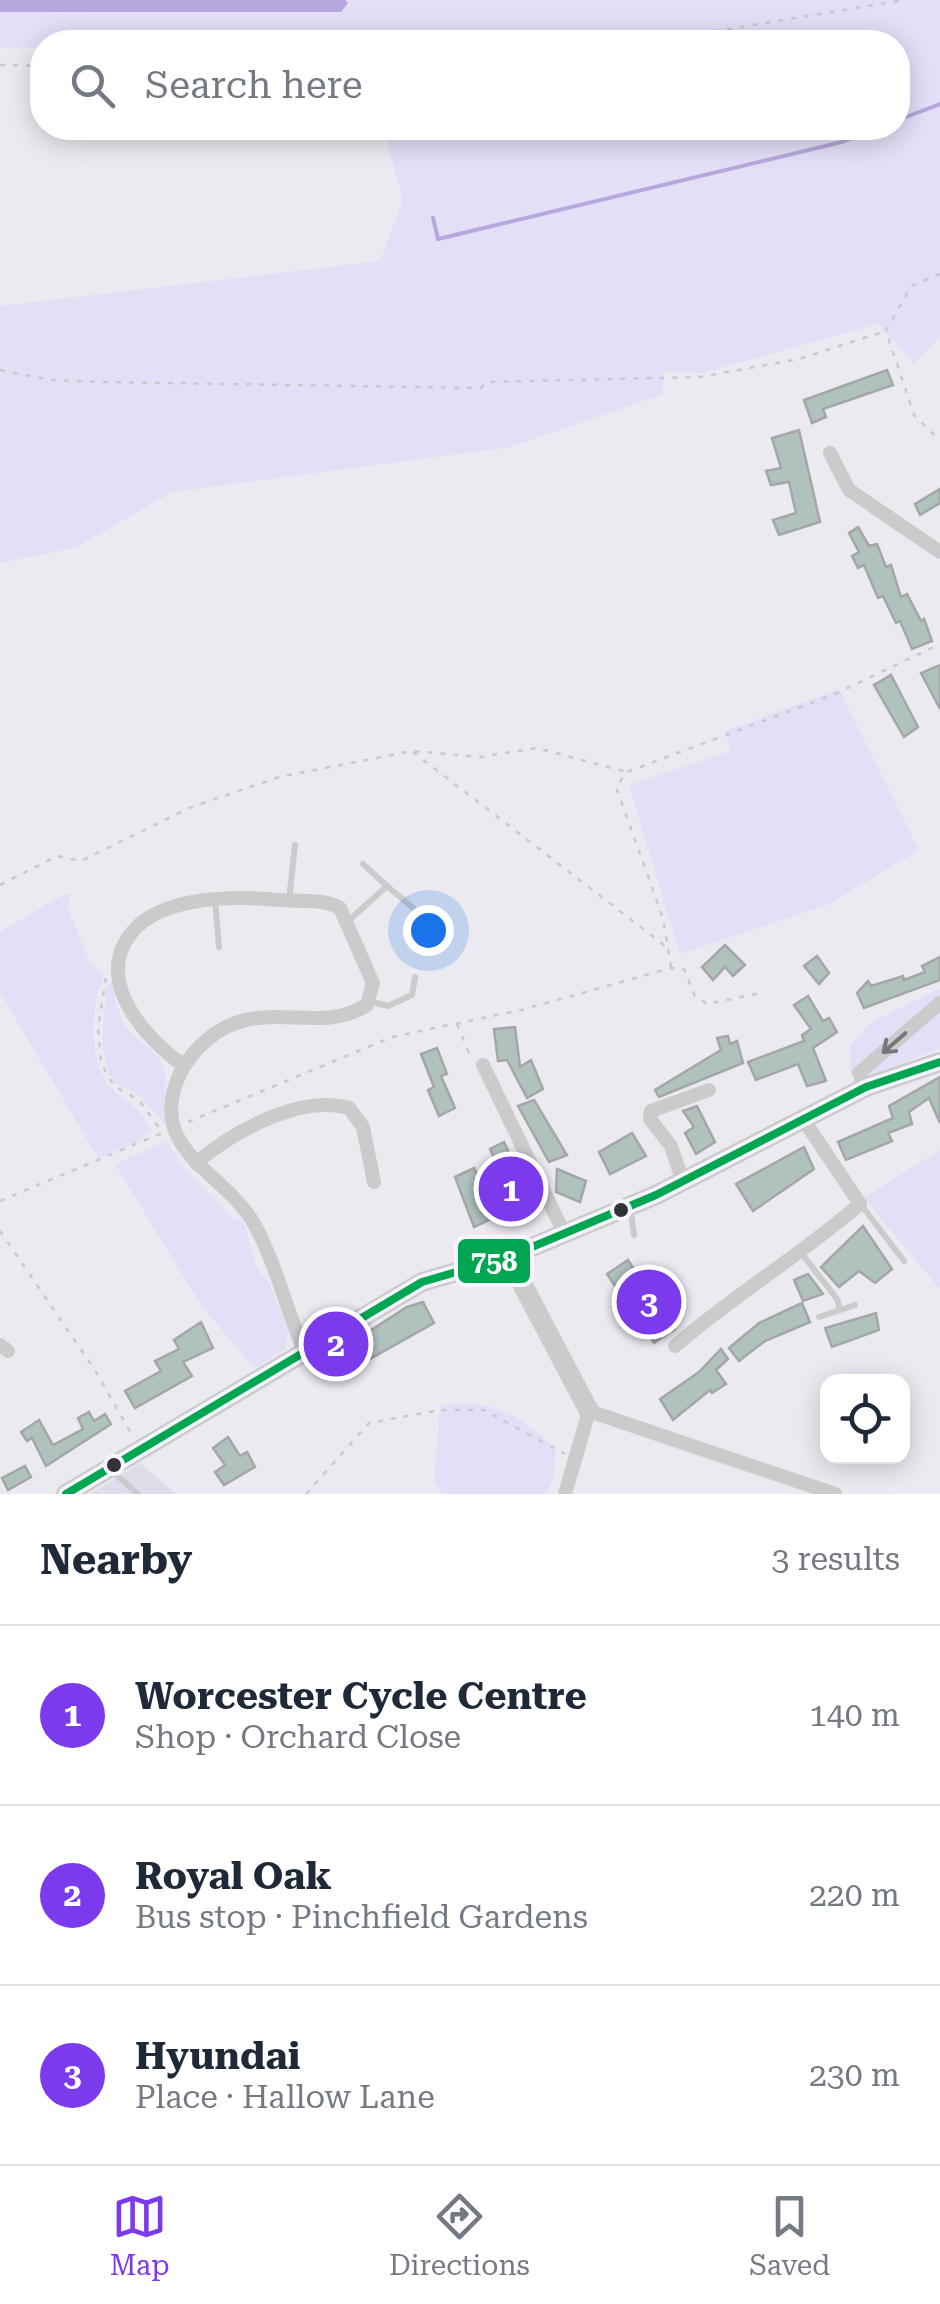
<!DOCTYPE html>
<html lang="en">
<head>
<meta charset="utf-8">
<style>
  body { margin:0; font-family:"Roboto Serif",serif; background:#f2f2f3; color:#1f2937 }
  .controls { position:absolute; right:30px; bottom:30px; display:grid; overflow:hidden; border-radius:20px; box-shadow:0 5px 25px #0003 }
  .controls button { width:90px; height:90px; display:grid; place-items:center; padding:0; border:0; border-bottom:2px solid #e0e1e3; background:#fff; color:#1f2937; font:50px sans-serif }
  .you { position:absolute; left:428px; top:930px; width:35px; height:35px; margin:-25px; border:8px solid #fff; border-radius:50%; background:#1a73e8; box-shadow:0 0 0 15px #1a73e833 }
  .badge { display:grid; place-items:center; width:65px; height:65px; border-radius:50%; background:#7c3aed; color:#fff; font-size:32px; font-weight:700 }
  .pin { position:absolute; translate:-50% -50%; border:5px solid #fff; box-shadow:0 2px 10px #0006 }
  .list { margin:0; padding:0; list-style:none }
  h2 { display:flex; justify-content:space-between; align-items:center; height:130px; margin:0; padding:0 40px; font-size:42px }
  h2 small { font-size:32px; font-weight:400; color:#747a83 }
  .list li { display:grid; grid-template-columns:65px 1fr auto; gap:30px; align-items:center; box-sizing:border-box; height:180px; padding:0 40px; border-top:2px solid #e0e1e3 }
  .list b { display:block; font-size:38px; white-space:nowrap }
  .list p { margin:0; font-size:32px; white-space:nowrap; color:#747a83 }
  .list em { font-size:32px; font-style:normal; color:#747a83 }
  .icon { flex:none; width:55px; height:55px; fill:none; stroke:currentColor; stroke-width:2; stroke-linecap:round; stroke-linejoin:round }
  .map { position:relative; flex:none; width:940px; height:1494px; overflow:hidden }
  .search { position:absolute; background:#fff; box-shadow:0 5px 25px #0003; left:30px; right:30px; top:30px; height:110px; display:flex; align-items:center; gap:25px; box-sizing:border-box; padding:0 35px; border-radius:40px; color:#747a83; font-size:38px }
  .sheet { height:670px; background:#fff }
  nav { display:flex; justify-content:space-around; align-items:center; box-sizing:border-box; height:140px; border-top:2px solid #e0e1e3; background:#fff; font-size:28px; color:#747a83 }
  nav a { display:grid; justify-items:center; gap:5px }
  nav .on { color:#7c3aed }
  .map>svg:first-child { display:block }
</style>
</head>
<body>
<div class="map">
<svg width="940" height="1494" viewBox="0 0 940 1494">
  <rect width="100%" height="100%" fill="#ebeaf1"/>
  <!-- built -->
  <path fill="#e0ddeb" d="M140,1463L176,1494H90Z"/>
  <!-- green -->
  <g fill="#e4def7">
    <path d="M345,0H940V336L914,364L878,324L702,373L664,372L663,394L511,447L172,492L75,548L0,563V306L380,261L403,200L383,128H898V42H42V48H0V12H341Z"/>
    <path d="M839,689L919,850L829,904L680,954L629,785L731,751L725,731Z"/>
    <path d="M65,894L71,895L67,906L90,963L104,975C91,1005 87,1056 108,1084C124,1105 134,1096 150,1130L136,1143L98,1158L0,992V932Z"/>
    <path d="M111,981C116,996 117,1017 130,1032C137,1040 159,1054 162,1064C170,1084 160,1103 166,1125L139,1096L116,1084L109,1074L102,1045L106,987Z"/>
    <path d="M940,988V1048L876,1074L851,1076L850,1046L871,1023Z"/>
    <path d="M167,1141L180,1163L233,1218L242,1221C252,1239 250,1268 268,1281L289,1333L284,1350L254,1368L201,1305L115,1164Z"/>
    <path d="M940,1150V1289L864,1198Z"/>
    <path d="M469,1403C506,1407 530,1424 556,1450L553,1480L546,1494H443L434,1483L440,1405Z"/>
  </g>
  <!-- water -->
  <path fill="#b6a8dd" d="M0,0H345L348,3L341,12H0Z"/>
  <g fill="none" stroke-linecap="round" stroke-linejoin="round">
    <!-- stream -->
    <g stroke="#b6a8dd" stroke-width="4">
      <path d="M898,120L940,104"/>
      <path d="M433,218L438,239L842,142L878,128"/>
    </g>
  </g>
  <!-- building -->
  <g fill="#b0c2be" stroke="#a4a6a8" stroke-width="2.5">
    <path d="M887,370L893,385L823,409L826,417L812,423L804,400Z"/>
    <path d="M799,430L820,522L779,535L773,520L796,513L789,482L771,485L766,471L781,468L772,438Z"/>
    <path d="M940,489V503L920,515L915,504Z"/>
    <path d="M858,527L869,546L877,544L886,567L891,565L901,597L907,594L921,621L924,619L932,641L912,649L900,621L896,623L883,596L878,598L864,565L858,568L852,556L859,552L849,533Z"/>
    <path d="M940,665V709L921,673Z"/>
    <path d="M891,675L918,727L904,737L874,685Z"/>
    <path d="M725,945L745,965L733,976L725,967L713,980L702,967Z"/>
    <path d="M817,956L829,973L819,984L804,966Z"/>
    <path d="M940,957V980L864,1008L857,993L868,981L871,986L903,976L904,980L925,972L922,966Z"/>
    <path d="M808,996L823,1021L829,1018L837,1032L813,1048L826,1081L807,1086L798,1064L756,1080L748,1062L804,1041L802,1035L811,1029L794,1005Z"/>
    <path d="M515,1027L520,1067L531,1060L543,1089L527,1098L507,1060L498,1061L494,1029Z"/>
    <path d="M728,1036L730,1044L737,1041L743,1063L659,1097L655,1090L721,1050L717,1038Z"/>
    <path d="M437,1048L447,1074L441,1076L455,1108L439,1116L428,1090L434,1087L421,1054Z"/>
    <path d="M940,1077V1123L929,1098L909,1112L912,1124L888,1133L892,1141L846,1160L838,1142L893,1118L889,1106Z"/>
    <path d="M534,1100L567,1155L549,1162L518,1106Z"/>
    <path d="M697,1106L715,1142L696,1154L685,1133L694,1127L683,1111Z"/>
    <path d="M632,1133L646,1156L610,1174L599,1152Z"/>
    <path d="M504,1142L531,1200L474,1227L455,1177L474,1168L486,1194L506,1184L490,1149Z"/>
    <path d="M804,1147L814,1169L753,1211L736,1184Z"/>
    <path d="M557,1169L586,1181L580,1202L556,1192Z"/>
    <path d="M863,1226L892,1269L875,1283L859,1271L839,1287L821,1267Z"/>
    <path d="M628,1260L654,1301L666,1293L672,1303L661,1311L675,1329L654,1343L607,1274Z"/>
    <path d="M808,1274L823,1294L803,1301L794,1280Z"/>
    <path d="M423,1302L434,1323L350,1370L337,1352L407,1307Z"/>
    <path d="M802,1303L810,1322L765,1341L739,1361L729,1348L759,1323Z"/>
    <path d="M876,1313L879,1330L832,1347L825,1328Z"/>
    <path d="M201,1322L213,1348L183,1362L192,1376L135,1408L125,1391L161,1371L155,1361L179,1349L174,1340Z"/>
    <path d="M721,1349L728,1359L716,1370L726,1384L712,1393L710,1390L673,1420L660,1399L699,1372Z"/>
    <path d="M89,1412L94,1421L105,1414L111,1424L46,1466L32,1438L27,1441L21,1432L39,1420L53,1445L83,1429L78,1418Z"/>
    <path d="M228,1437L240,1456L247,1452L255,1467L224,1485L215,1472L225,1465L213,1448Z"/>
    <path d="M25,1466L31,1477L8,1490L2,1478Z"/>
  </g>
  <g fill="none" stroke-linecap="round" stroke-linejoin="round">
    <!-- path -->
    <g stroke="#cac9cc" stroke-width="2.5" stroke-dasharray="5 8" stroke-linecap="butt">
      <path d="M650,42L904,0"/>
      <path d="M0,65L42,66"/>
      <path d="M940,274L911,286L886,331L914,415L940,441"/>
      <path d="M0,370L50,380L101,382L481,388L487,382L700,377L799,359L886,331"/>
      <path d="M413,752L668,948"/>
      <path d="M0,885L57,856L81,861L189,808L279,777L412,751L480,757L537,748L627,772"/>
      <path d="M671,967L663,918L616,787L627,772L835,694L940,644"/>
      <path d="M106,978L98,1028L101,1063L114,1086L139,1100L160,1129"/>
      <path d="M457,1024L471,1058"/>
      <path d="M188,1122L392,1037L521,1010L671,968L684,969L695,996L707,1004L760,993"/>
      <path d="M0,1201L162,1133"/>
      <path d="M0,1231L95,1370L132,1435"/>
      <path d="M306,1494L369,1423L440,1410H484L565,1454"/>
    </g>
    <!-- lane -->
    <g stroke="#cbcbcc" stroke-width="6">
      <path d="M363,864L387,886"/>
      <path d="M215,899L219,947"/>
      <path d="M289,900L295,845"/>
      <path d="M347,922L387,886L413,908"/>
      <path d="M369,1001L388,1006L412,995L415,977"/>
      <path d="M862,1206L904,1261"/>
      <path d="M631,1212L634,1235"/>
      <path d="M802,1254L837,1299L840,1310"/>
      <path d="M819,1317L855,1305"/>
      <path d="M113,1472L138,1494"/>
    </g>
    <!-- street -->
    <g stroke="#cbcbcc" stroke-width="14">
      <path d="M830,453L849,490L940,552"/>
      <path d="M483,1065L564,1233"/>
      <path d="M184,1066C146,1039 91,980 133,931C164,895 237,896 280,900C300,902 321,898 340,908L373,983L367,1005C325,1032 278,1006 233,1024C210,1033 189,1054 179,1076C146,1150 224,1172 253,1222C276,1262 285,1307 304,1350"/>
      <path d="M866,1087L859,1073L940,1003"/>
      <path d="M196,1163C233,1132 300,1094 349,1108L363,1127L374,1182"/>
      <path d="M683,1182L671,1146L650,1119L651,1111L709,1090"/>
      <path d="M0,1345L8,1351"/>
      <path d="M675,1346C734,1295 801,1255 860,1204L803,1119"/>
      <path d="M565,1494L589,1411L835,1494"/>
    </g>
    <!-- secondary -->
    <path stroke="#cbcbcc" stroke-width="20" d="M508,1257L589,1411"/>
    <!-- primary -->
    <path stroke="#cbcbcc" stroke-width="20" d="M66,1494L422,1282L508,1257L656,1195L866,1087L940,1062"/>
    <!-- bus-1 casing -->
    <g stroke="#f7f5fd" stroke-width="15">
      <path id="bus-1" d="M66,1494L422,1282L508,1257L656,1195L866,1087L940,1062"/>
    </g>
    <!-- bus-1 -->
    <use href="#bus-1" stroke="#00a651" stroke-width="8"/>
  </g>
  <!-- one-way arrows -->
  <defs><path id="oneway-shaft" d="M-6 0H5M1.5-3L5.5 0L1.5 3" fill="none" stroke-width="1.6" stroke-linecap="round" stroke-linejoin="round" transform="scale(2.5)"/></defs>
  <use stroke="#77777a" href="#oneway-shaft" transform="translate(894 1043) rotate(139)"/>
  <!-- markers -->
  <g fill="#333237" stroke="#f7f5fd" stroke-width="4">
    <circle cx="621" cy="1210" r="9"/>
    <circle cx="114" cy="1465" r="9"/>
  </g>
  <rect stroke="#f7f5fd" stroke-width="4" x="456" y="1237" width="76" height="48" rx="10" fill="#00a651"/>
  <g font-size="28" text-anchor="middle" font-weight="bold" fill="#fff">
    <text x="494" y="1271">758</text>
  </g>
</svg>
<div class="controls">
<button><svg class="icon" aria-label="locate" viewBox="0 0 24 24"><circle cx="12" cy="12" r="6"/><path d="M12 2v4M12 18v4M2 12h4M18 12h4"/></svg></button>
</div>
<div class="you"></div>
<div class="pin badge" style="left:511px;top:1189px">1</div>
<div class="pin badge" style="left:336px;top:1344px">2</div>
<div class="pin badge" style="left:649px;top:1302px">3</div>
<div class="search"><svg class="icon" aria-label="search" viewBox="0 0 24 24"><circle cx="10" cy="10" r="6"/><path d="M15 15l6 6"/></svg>Search here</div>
</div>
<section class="sheet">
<h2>Nearby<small>3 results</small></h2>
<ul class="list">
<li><span class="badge">1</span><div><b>Worcester Cycle Centre</b><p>Shop · Orchard Close</p></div><em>140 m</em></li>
<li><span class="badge">2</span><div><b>Royal Oak</b><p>Bus stop · Pinchfield Gardens</p></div><em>220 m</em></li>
<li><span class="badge">3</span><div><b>Hyundai</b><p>Place · Hallow Lane</p></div><em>230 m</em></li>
</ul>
</section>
<nav>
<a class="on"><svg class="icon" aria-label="map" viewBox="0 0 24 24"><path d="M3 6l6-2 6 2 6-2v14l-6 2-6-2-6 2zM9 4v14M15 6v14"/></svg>Map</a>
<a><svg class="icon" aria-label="directions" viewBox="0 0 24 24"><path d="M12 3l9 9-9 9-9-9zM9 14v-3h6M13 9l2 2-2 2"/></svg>Directions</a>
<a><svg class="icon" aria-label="saved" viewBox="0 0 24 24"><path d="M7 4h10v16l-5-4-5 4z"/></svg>Saved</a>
</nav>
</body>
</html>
